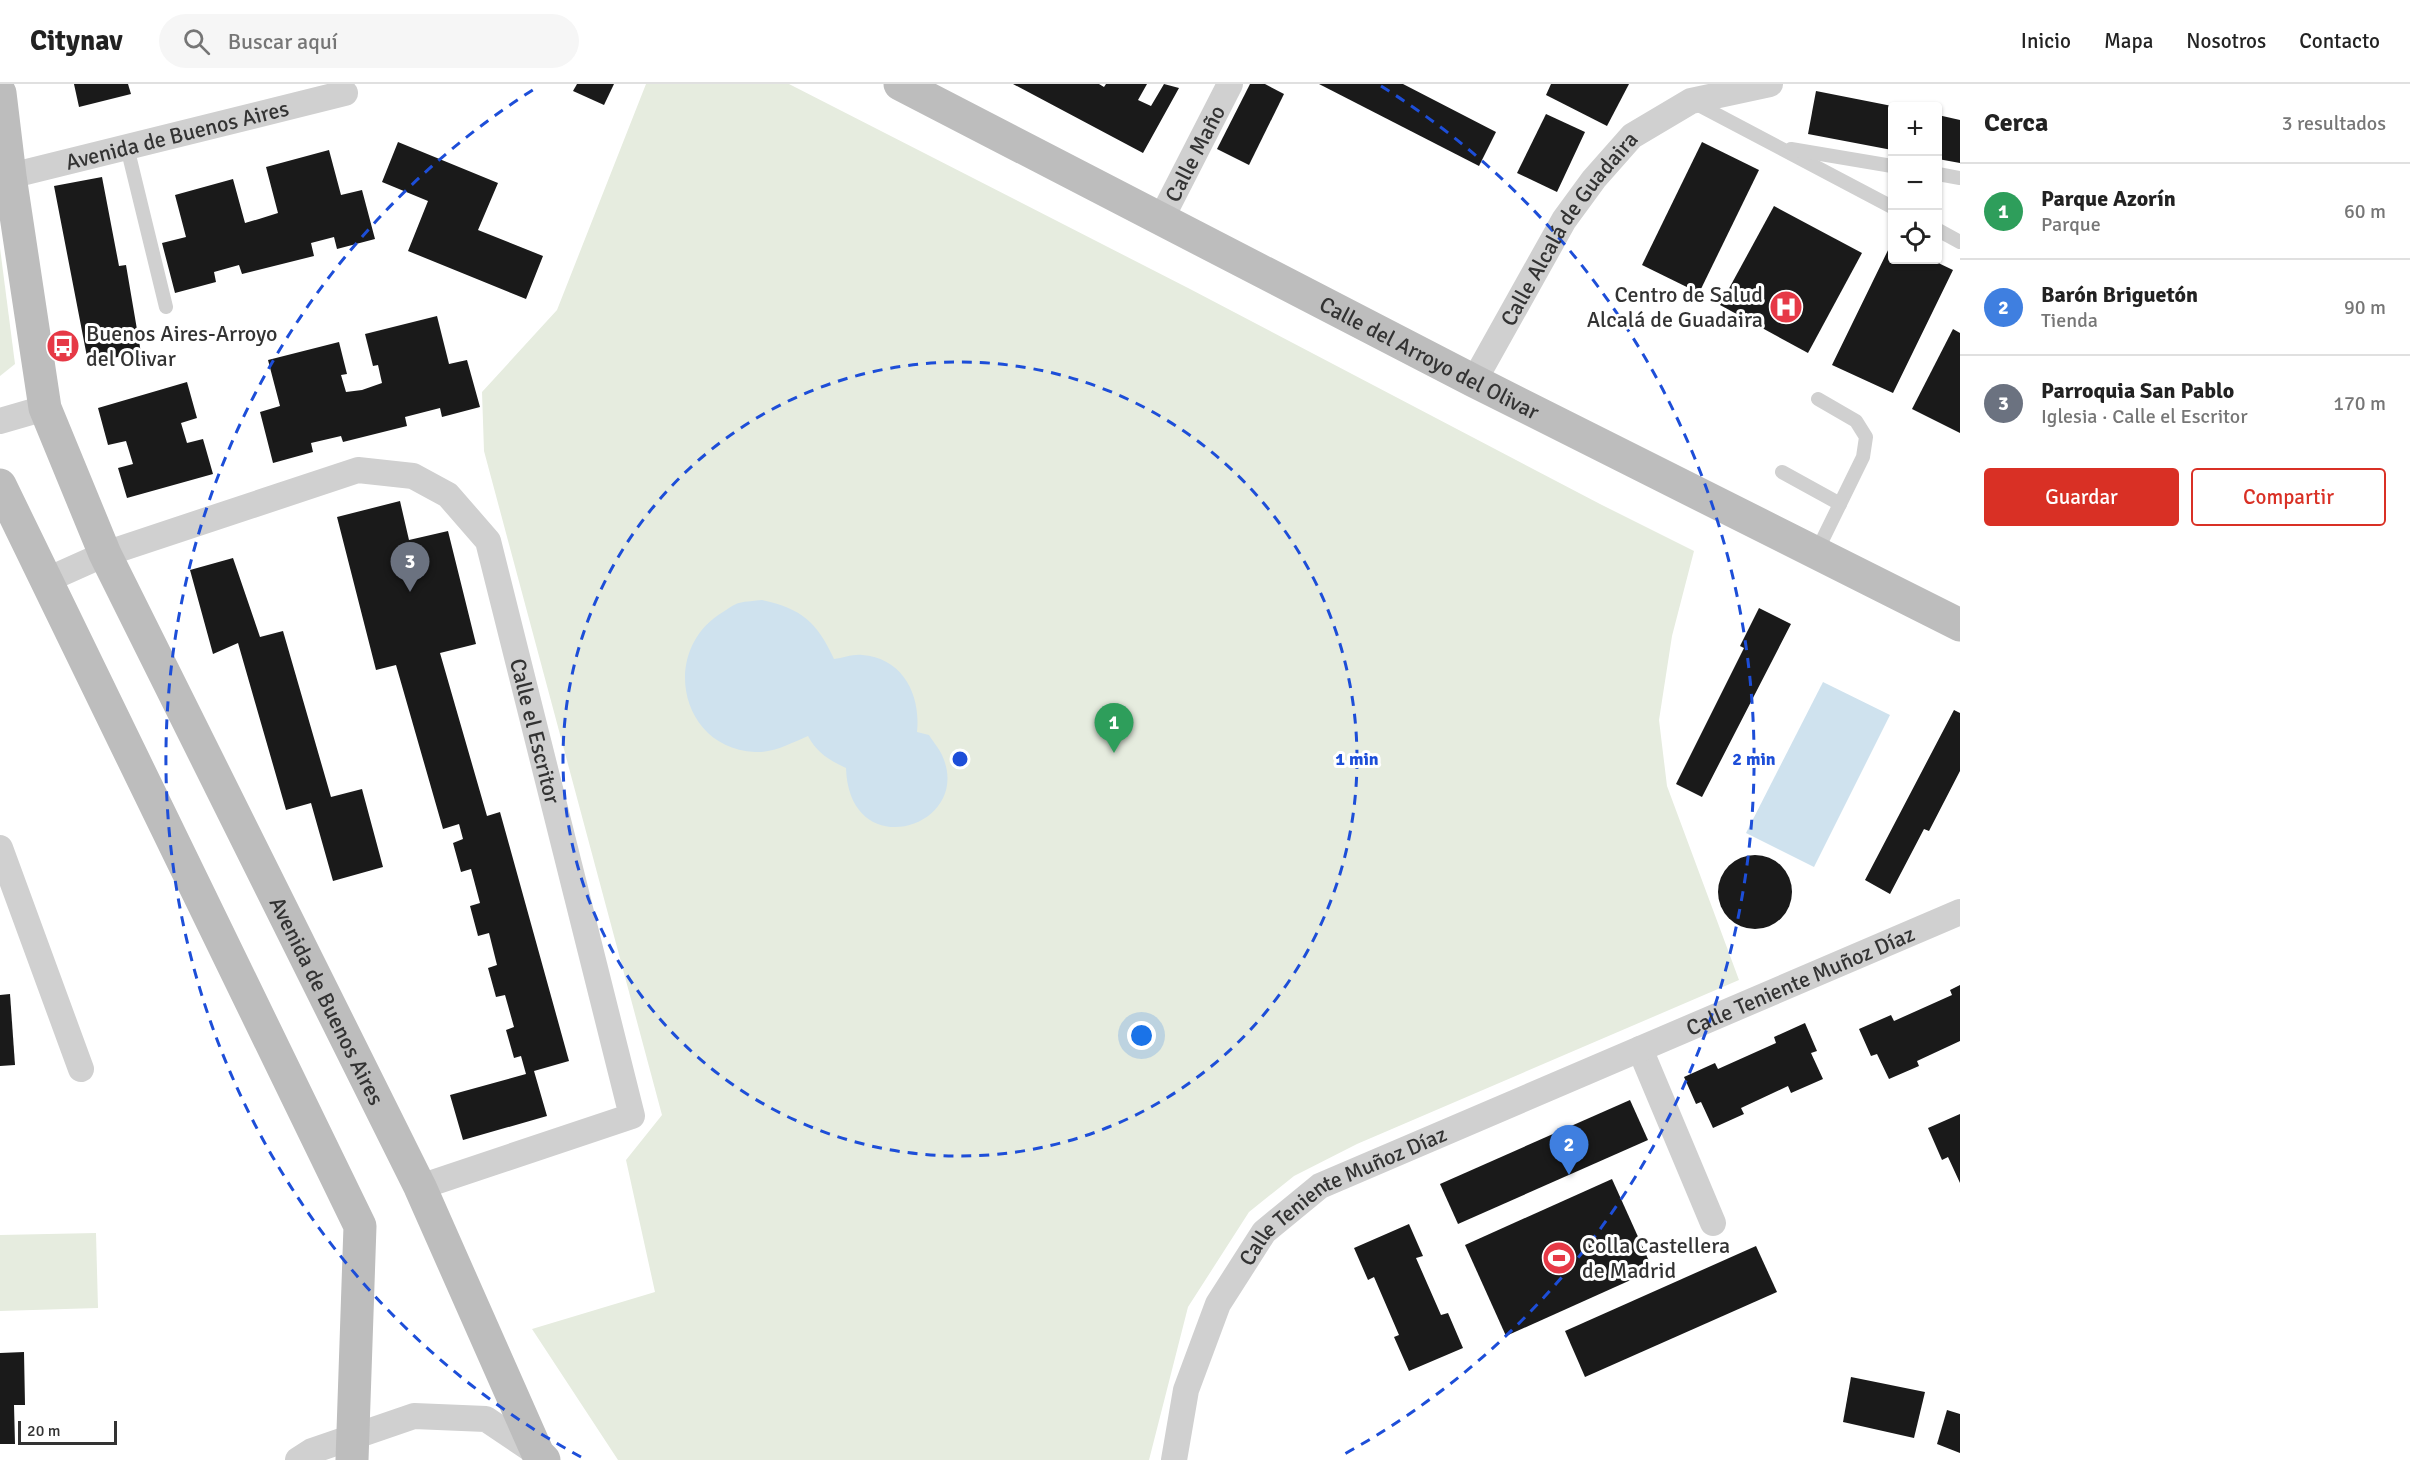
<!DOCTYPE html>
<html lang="es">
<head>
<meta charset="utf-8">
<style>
  body { margin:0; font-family:Signika,sans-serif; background:#f6f6f6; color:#222 }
  .controls { position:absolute; right:18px; top:18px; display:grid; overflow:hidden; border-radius:6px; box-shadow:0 2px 4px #0004 }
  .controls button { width:54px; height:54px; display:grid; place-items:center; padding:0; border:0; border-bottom:2px solid #e0e0e0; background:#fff; color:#222; font:30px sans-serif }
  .scale { position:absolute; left:18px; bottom:15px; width:99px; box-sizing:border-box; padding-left:6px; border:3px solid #333; border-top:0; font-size:16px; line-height:21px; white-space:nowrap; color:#333; -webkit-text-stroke:4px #fff; paint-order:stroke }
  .you { position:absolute; left:1142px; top:952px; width:21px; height:21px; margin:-15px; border:4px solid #fff; border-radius:50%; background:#1a73e8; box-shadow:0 0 0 9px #1a73e833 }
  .badge { display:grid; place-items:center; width:39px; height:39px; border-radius:50%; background:#d93025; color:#fff; font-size:20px; font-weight:700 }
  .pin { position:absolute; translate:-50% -50px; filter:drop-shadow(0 2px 3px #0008) }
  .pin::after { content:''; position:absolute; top:32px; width:21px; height:18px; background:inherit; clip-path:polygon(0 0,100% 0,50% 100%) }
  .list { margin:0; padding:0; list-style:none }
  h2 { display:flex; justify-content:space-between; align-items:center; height:78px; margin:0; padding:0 24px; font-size:26px }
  h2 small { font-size:20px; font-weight:400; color:#767676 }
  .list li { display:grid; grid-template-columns:39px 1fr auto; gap:18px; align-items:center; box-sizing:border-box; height:96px; padding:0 24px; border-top:2px solid #e0e0e0 }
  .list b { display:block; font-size:22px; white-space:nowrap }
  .list p { margin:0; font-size:20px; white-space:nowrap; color:#767676 }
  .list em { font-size:20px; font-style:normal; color:#767676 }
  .actions { display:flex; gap:12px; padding:18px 24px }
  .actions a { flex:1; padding:14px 0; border:2px solid #d93025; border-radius:6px; text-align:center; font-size:21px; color:#d93025 }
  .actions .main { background:#d93025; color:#fff }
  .icon { flex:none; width:33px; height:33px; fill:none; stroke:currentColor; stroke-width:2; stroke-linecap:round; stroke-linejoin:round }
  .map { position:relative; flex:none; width:1960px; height:1376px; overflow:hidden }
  header { display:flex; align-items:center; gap:36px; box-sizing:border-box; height:84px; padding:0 30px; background:#fff; border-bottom:2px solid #e0e0e0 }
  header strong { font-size:28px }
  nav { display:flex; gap:33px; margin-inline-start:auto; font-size:21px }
  .search { width:420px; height:54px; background:#f6f6f6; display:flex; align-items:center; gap:15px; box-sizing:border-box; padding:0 21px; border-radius:33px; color:#767676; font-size:22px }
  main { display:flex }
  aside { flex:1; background:#fff }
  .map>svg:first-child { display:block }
</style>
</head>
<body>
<header>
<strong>Citynav</strong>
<div class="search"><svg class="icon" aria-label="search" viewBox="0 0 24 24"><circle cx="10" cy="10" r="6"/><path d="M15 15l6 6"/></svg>Buscar aquí</div>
<nav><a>Inicio</a><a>Mapa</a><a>Nosotros</a><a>Contacto</a></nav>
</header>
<main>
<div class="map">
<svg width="1960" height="1376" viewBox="0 0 1960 1376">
  <rect width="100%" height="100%" fill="#fff"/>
  <!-- green -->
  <g fill="#e6ecdf">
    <path d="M646,0H789L1190,205L1600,420L1694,467L1672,552L1659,636L1667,702L1739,896L1357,1060L1294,1092L1249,1128L1188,1223L1149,1376H618L532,1245L655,1208L626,1076L662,1031L484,367L482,308L557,226Z"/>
    <path d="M0,164L15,280L0,292Z"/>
    <path d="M96,1149L98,1224L0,1227V1151Z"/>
  </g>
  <!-- water -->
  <g fill="#cfe2ee">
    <path d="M762,516C802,525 817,538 834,575C843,574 853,570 862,571C903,574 921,611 917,648L929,651C933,658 939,664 942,671C975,743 849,783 846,684C829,676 817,669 808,652C791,659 774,669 755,668C680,665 659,566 723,528C728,525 734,520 739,519C746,517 755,517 762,516Z"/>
    <path d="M1823,598L1890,631L1814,783L1746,749Z"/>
  </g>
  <!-- building -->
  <g fill="#1a1a1a">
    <path d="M74,0H128L131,10L79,23Z"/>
    <path d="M577,0H614L604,21L573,7Z"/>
    <path d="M1013,0H1099L1104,3L1106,0H1147L1138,16L1151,22L1164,0L1179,4L1143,69Z"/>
    <path d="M1250,0H1265L1284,10L1249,81L1217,65Z"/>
    <path d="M1319,0H1403L1496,48L1479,82Z"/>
    <path d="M1551,0H1629L1607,42L1546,11Z"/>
    <path d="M1816,7L1892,22V66L1808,50Z"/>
    <path d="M1546,30L1585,48L1557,108L1517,89Z"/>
    <path d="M1938,31L1960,36V79L1938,75Z"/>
    <path d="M398,58L498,99L478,146L543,172L526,215L408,167L428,117L382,98Z"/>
    <path d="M1702,58L1759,86L1699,209L1642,181Z"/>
    <path d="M329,66L341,111L362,106L375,155L337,165L334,153L311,159L314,172L242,190L239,181L214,188L216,198L175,209L162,159L186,153L175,111L233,95L245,139L259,135L278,129L266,83Z"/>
    <path d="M102,93L119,182L126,181L141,269L88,278L54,102Z"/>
    <path d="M1774,122L1862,169L1808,269L1720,221Z"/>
    <path d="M1892,158V176H1932L1953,186L1893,309L1832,281Z"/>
    <path d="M437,232L449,280L467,276L480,323L442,333L440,324L405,333L407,342L343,358L341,352L311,359L313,368L273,379L260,328L280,322L268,276L339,258L347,290L341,291L346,308L362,306L382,299L378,281L373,282L365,250Z"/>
    <path d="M1953,245L1960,249V349L1912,325Z"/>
    <path d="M187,298L197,334L181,339L187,359L203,355L213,390L127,414L118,384L133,380L126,357L108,361L98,324Z"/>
    <path d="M400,417L409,456L448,447L476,560L440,569L487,732L500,728L569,977L534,987L547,1032L463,1056L450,1011L526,990L521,972L514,974L506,946L514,943L505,911L496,913L488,884L497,881L489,849L478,852L470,822L480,819L471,785L461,788L453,759L463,755L459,740L443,745L396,581L376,586L337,433Z"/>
    <path d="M233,474L260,553L283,547L331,713L362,705L383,783L333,797L311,719L286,726L238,559L213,570L190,486Z"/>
    <path d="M1759,524L1791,540L1702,713L1676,700L1744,564L1740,562Z"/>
    <path d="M1954,626L1960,629V687L1929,747L1924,745L1890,810L1865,796Z"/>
    <circle cx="1755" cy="808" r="37"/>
    <path d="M1960,901V957L1917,977L1919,982L1889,995L1877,970L1871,972L1859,945L1891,931L1894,937L1952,911L1950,906Z"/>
    <path d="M10,910L15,981L0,982V911Z"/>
    <path d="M1805,939L1817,967L1811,969L1823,995L1791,1009L1788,1002L1741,1024L1744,1030L1713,1044L1701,1018L1696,1020L1684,993L1715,979L1718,985L1776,959L1774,953Z"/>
    <path d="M1630,1016L1648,1056L1458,1140L1440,1100Z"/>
    <path d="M1960,1030V1099L1948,1073L1942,1076L1928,1044Z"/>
    <path d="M1612,1095L1653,1186L1506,1252L1465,1161Z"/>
    <path d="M1409,1140L1423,1172L1416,1174L1441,1231L1448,1229L1463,1264L1409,1287L1394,1253L1399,1251L1374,1193L1368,1196L1354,1164Z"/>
    <path d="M1756,1162L1777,1208L1585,1293L1565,1247Z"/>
    <path d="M24,1268L25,1321H14L15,1360H0V1269Z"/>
    <path d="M1851,1293L1925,1308L1914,1354L1843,1338Z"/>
    <path d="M1947,1326L1960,1330V1369L1937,1360Z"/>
  </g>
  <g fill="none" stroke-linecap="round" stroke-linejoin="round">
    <!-- lane -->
    <g stroke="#d0d0d0" stroke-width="14">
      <path d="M1693,18L1892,123"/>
      <path d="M127,63L166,223"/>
      <path d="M1791,65L1892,82"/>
      <path d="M1938,90L1960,94"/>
      <path d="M1938,146L1960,158"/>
      <path d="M1782,388L1840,420"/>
      <path d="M1816,469L1863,373L1866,353L1856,337L1818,315"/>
    </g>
    <!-- street -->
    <g stroke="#d0d0d0" stroke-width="26">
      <path id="s1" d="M10,92L345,9"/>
      <path id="s2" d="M1160,137L1230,0"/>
      <path id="s3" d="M1474,297L1564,136L1594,95L1632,52L1691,17L1770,0"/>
      <path d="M0,337L45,324"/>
      <path id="s4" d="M47,496L105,470L358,386L413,392L448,411L488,457L632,1032L420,1103"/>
      <path d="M0,764L81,985"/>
      <path d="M1640,965L1713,1139"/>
      <path d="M298,1376L312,1367L414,1332L486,1335L538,1370"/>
      <path id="s5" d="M1174,1376L1186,1306L1218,1220L1264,1148L1320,1102L1960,828"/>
    </g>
    <!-- secondary -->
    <g stroke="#bdbdbd" stroke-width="33">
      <path id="s6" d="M900,0L1474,297L1960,541"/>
      <path id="s7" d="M0,9L10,92L45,324L105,470L420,1103L538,1370L544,1376"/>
      <path d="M0,401L360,1142L352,1376"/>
    </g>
  </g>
  <!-- distance rings -->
  <g fill="none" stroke="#1d4ed8" stroke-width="3" stroke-dasharray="10 8">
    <circle cx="960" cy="675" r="397"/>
    <path d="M581 1373A794 794 0 0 1 539 2M1381 2A794 794 0 0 1 1339 1373"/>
  </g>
  <!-- icons -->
  <defs>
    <g id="hospital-disc" transform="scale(1.725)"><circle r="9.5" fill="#e63946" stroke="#fff"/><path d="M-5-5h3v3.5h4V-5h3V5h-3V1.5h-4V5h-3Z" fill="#fff"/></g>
    <g id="bus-disc" transform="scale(1.725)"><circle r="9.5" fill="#e63946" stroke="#fff"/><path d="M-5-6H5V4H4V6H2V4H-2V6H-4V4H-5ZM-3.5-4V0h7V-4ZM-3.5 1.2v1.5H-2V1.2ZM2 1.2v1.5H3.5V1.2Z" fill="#fff"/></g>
    <g id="stadium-disc" transform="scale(1.725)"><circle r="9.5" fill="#e63946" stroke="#fff"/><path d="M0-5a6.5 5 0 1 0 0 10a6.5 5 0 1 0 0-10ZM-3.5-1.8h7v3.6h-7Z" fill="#fff"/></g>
  </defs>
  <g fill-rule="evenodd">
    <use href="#hospital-disc" x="1786" y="223"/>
    <use href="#bus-disc" x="63" y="262"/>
    <use href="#stadium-disc" x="1559" y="1174"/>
  </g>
  <g text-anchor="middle" stroke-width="6" stroke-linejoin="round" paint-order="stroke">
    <!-- street labels -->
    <g font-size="22" fill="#333" stroke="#fff">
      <text dy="8" stroke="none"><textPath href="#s1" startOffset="172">Avenida de Buenos Aires</textPath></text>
      <text dy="8" stroke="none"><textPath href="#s2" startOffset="76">Calle Maño</textPath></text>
      <text dy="8" stroke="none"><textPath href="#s3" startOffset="180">Calle Alcalá de Guadaira</textPath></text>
      <text dy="8" stroke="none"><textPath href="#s6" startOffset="596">Calle del Arroyo del Olivar</textPath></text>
      <text dy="8" stroke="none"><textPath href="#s4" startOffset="682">Calle el Escritor</textPath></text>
      <text dy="8" stroke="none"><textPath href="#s5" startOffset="843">Calle Teniente Muñoz Díaz</textPath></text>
      <text dy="8" stroke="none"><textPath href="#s7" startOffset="975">Avenida de Buenos Aires</textPath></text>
      <text dy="8" stroke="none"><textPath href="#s5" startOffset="334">Calle Teniente Muñoz Díaz</textPath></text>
    </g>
    <!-- poi labels -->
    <g font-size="22" fill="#333" stroke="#fff" text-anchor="start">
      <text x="1763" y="218" text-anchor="end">Centro de Salud<tspan x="1763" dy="25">Alcalá de Guadaira</tspan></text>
      <text x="86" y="257">Buenos Aires-Arroyo<tspan x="86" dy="25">del Olivar</tspan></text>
      <text x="1582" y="1169">Colla Castellera<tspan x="1582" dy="25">de Madrid</tspan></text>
    </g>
  </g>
  <circle cx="960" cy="675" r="9" fill="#1d4ed8" stroke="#fff" stroke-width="3"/>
  <g font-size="18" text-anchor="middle" font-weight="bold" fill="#1d4ed8" stroke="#fff" stroke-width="6" stroke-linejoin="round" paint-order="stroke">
    <text x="1357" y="681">1 min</text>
    <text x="1754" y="681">2 min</text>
  </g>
</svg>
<div class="controls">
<button>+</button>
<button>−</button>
<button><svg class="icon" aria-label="locate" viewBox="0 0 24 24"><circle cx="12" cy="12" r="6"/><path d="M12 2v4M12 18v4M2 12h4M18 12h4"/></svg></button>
</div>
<div class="scale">20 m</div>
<div class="you"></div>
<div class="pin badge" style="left:1114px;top:669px;background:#2e9e5b">1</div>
<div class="pin badge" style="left:1569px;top:1091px;background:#3f7fe0">2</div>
<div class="pin badge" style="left:410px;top:508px;background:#6b7280">3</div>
</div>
<aside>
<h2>Cerca<small>3 resultados</small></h2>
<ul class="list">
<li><span class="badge" style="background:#2e9e5b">1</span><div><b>Parque Azorín</b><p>Parque</p></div><em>60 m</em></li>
<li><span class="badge" style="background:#3f7fe0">2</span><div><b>Barón Briguetón</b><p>Tienda</p></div><em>90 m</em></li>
<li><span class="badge" style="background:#6b7280">3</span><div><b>Parroquia San Pablo</b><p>Iglesia · Calle el Escritor</p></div><em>170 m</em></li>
</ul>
<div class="actions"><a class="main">Guardar</a><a>Compartir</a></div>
</aside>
</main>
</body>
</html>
